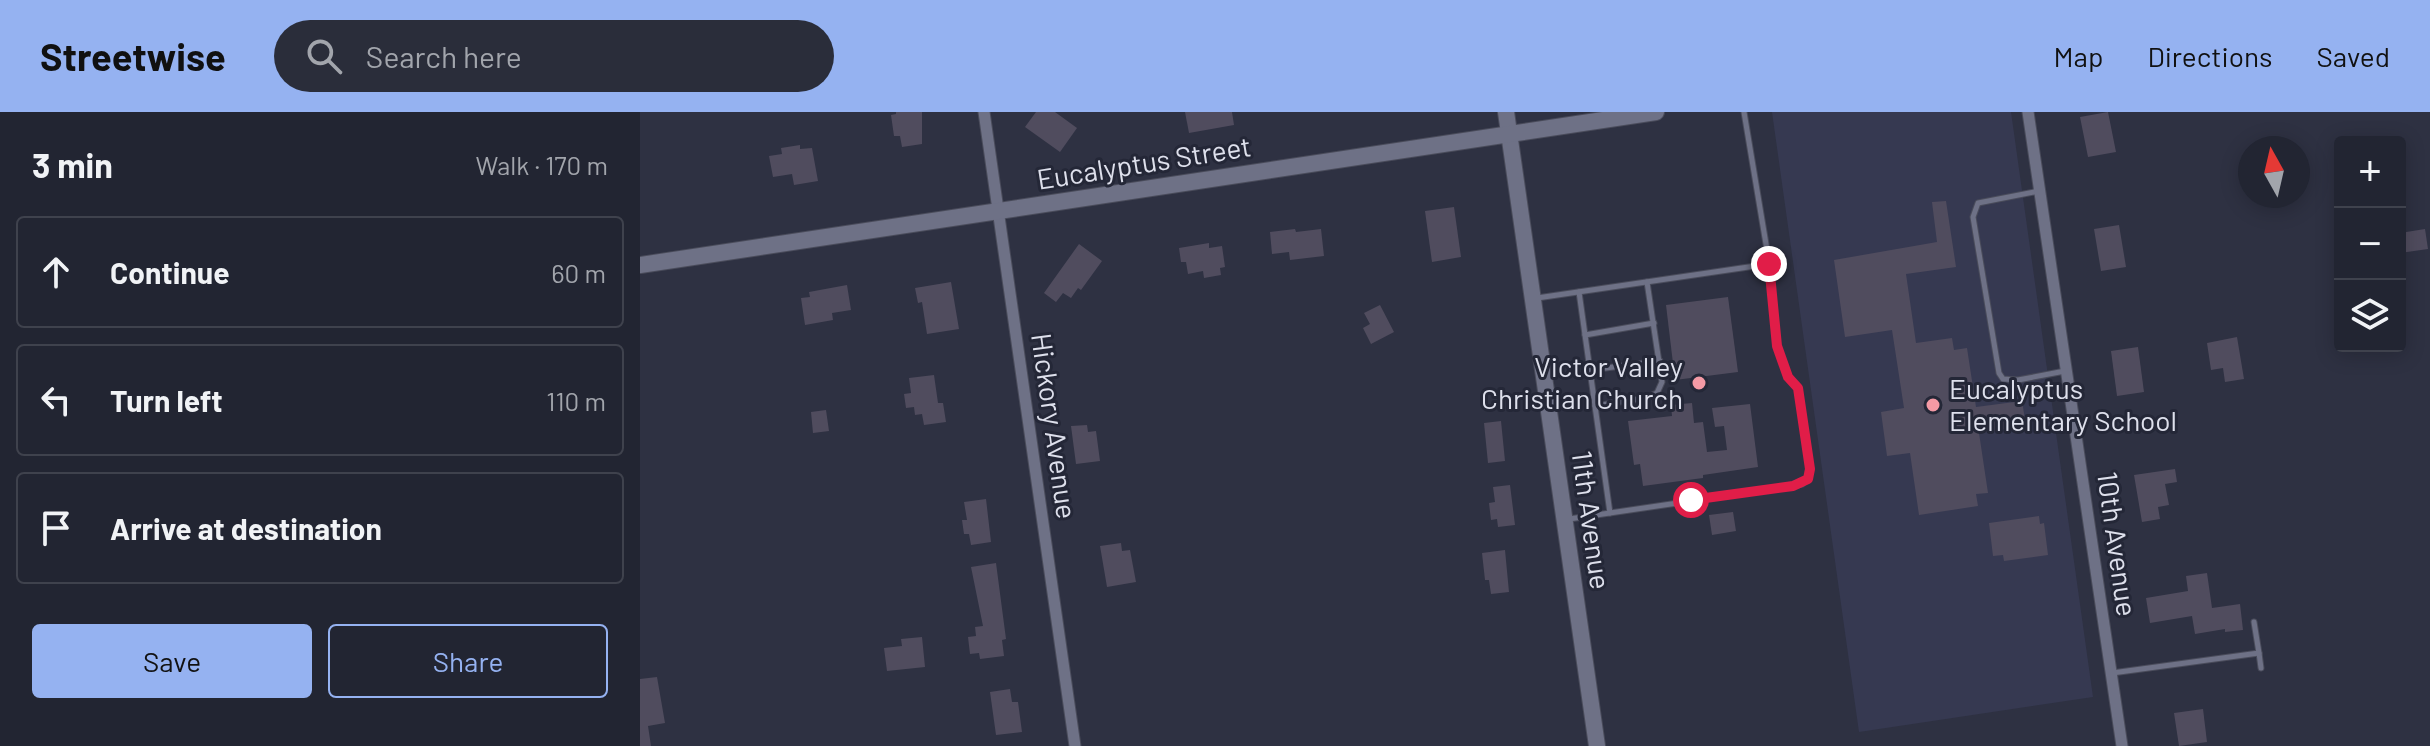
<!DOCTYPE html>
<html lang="en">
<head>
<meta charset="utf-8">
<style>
  body { margin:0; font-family:Barlow,sans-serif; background:#2a2d3a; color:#f1f3f6 }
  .controls { position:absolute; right:24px; top:24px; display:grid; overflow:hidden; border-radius:8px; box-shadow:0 4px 20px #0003 }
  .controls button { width:72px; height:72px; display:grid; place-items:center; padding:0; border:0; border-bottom:2px solid #3f424d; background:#222532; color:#f1f3f6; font:40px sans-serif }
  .compass { position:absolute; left:1598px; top:24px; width:72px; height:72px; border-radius:50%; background:#222532; box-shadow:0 4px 20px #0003; rotate:352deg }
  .stop { position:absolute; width:24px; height:24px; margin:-18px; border:6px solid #e11d48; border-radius:50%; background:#fff }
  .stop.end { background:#e11d48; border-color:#fff; box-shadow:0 2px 8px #0008 }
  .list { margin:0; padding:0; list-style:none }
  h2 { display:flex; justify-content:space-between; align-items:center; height:104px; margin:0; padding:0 32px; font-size:34px }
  h2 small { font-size:26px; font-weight:400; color:#a2a5ac }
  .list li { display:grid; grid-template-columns:52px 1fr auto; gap:24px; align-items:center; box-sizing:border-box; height:112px; margin:0 16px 16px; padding:0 16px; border:2px solid #3f424d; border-radius:8px }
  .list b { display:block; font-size:30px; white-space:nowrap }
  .list em { font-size:26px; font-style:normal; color:#a2a5ac }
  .actions { display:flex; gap:16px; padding:24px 32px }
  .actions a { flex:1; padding:18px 0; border:2px solid #95b2f1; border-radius:8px; text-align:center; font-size:28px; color:#95b2f1 }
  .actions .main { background:#95b2f1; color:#111 }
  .icon { flex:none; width:44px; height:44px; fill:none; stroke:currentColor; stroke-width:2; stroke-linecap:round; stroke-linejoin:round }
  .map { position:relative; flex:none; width:1790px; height:634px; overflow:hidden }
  header { display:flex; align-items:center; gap:48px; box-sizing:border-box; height:112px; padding:0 40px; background:#95b2f1; color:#111 }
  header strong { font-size:38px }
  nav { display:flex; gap:44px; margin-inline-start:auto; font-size:28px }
  .search { width:560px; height:72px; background:#2a2d3a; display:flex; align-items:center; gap:20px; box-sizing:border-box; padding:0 28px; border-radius:44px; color:#a2a5ac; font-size:30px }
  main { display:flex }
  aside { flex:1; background:#222532 }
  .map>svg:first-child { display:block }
</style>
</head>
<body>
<header>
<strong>Streetwise</strong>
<div class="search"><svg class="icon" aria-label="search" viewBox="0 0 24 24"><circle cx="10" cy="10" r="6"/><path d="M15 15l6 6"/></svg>Search here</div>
<nav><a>Map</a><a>Directions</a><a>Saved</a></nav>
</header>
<main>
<aside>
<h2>3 min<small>Walk · 170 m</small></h2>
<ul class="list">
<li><svg class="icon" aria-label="ahead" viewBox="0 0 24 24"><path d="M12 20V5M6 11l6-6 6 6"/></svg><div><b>Continue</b></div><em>60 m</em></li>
<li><svg class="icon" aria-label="left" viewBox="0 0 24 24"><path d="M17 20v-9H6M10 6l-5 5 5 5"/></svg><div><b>Turn left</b></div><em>110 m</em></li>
<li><svg class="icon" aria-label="arrive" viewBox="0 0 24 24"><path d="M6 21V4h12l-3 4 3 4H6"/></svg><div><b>Arrive at destination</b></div></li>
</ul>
<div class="actions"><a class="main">Save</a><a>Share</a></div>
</aside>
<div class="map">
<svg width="1790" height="634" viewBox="0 0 1790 634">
  <rect width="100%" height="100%" fill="#2e3142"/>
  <!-- built -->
  <path fill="#363951" d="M1132,0H1371L1453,585L1219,620Z"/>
  <!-- building -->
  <g fill="#504c5e">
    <path d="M256,0H282V32L262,35L260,24H254L251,3L256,2Z"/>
    <path d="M396,0H415L437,16L420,40L385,15Z"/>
    <path d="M545,0H592L594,13L549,21Z"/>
    <path d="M1468,0L1476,40L1448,45L1440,5Z"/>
    <path d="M160,33V37L172,36L178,69L154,73L152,62L133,65L129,44L142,42L141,36Z"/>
    <path d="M1306,89L1316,155L1266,162L1276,231L1312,226L1314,238L1327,236L1336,295L1382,289L1386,314L1339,321L1348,381L1336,382L1338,394L1279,403L1270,341L1247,344L1241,300L1264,296L1252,218L1205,225L1194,148L1297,130L1292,90Z"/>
    <path d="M814,95L821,145L792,150L785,99Z"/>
    <path d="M1479,113L1486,155L1461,159L1454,117Z"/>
    <path d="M655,117L656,120L681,117L684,144L650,148L649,140L632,142L630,120Z"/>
    <path d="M1785,117L1788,137L1760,141V121Z"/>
    <path d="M569,131V136L582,134L585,155L580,156L581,163L564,166L563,159L548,162L546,150H541L539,136Z"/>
    <path d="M439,132L462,149L441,178L438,176L431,186L423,181L416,190L404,181Z"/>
    <path d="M311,170L319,217L287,222L282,190L278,191L275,176Z"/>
    <path d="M207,173L211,198L192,201L193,208L165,213L161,186L170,185L169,180Z"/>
    <path d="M1088,185L1098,260L1035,268L1026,193Z"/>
    <path d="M740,193L754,220L731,232L723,216L730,212L724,201Z"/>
    <path d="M1597,225L1604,267L1585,270L1583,256L1571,258L1567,231Z"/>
    <path d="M1498,235L1504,280L1477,284L1471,239Z"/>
    <path d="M294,263L298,291H303L306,310L284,313L282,302L275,303L274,295L266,296L264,282L271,281L269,266Z"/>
    <path d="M1052,291L1054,311L1063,310L1067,340L1087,338L1084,314L1075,315L1072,296L1110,292L1118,355L1063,363V366L1003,374L1000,352L994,353L988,309L1032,304L1031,293Z"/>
    <path d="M186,298L189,319L173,321L171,300Z"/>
    <path d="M861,309L865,349L848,351L844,311Z"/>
    <path d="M447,313L448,320L456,319L460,349L436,352L431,314Z"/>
    <path d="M1535,357L1537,370L1525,372L1529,393L1518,395L1520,407L1502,410L1494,363Z"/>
    <path d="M870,373L875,413L858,415L857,407L851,408L849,391L855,390L853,375Z"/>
    <path d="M346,387L351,430L331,433L329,422H324L322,408H327L324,390Z"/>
    <path d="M1093,400L1096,419L1072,423L1069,403Z"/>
    <path d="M1399,404L1400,412L1404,411L1408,443L1364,449L1363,443L1353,444L1349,411Z"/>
    <path d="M481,431L482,439L490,438L496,470L467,475L460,434Z"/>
    <path d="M865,438L869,480L851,482L849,468H845L842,441Z"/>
    <path d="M356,451L366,527L362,528L364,544L340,547L339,541L330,542L328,525L336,524L335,515L343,514L331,455Z"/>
    <path d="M1567,461L1572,496L1600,492L1603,518L1585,520V517L1555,522L1552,504L1510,511L1506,486L1548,479L1546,464Z"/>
    <path d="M282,525L285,555L247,559L244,536L262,534L261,527Z"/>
    <path d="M17,565L25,611L8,614L11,634H0V567Z"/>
    <path d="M370,577L372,590H378L382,620L356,623L350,580Z"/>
    <path d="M1563,597L1567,630L1539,634L1534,601Z"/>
  </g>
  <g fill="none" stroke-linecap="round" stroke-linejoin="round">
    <!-- lane casing -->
    <g stroke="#4a4c5b" stroke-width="7">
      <g id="lane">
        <path d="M1399,79L1338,91L1333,105L1359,261L1363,267L1378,268L1425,259"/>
        <path d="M939,180L970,401"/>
        <path d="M897,186L1129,152"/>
        <path d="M945,223L1014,211"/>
        <path d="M950,258L1020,249"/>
        <path d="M955,294L1006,286L1017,281L1022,270L1007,170"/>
        <path d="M929,407L1153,374L1162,372L1168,367L1170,357L1158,276L1148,265L1137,234L1130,156L1104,0"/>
        <path d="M1619,541L1621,556"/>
        <path d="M1472,561L1619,541L1614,510"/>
      </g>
    </g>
    <!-- street casing -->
    <g stroke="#4a4c5b" stroke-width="13">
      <g id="street">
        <path d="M344,0L435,634"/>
        <path d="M1388,0L1482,634"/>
      </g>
    </g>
    <!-- secondary casing -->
    <g stroke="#4a4c5b" stroke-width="18">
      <g id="secondary">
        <path d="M866,0L957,634"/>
        <path d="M0,153L1016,0"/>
      </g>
    </g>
    <!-- lane -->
    <use href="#lane" stroke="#6e7186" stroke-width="5"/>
    <!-- street -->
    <use href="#street" stroke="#6e7186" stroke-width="11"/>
    <!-- secondary -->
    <use href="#secondary" stroke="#6e7186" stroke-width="16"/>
  </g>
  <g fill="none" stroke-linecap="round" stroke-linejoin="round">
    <!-- route -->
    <path stroke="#e11d48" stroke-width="10" d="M1051,388L1153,374L1168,367L1170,357L1158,276L1148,265L1137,234L1129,152"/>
  </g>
  <!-- markers -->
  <g fill="#f49aa5" stroke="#242737" stroke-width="3">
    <circle cx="1059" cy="271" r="8"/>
    <circle cx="1293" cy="293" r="8"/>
  </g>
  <g text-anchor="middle" stroke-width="6" stroke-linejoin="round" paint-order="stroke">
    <!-- street labels -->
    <g font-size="28" fill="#dee0ec" stroke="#242737">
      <text transform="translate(504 51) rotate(-9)" y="10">Eucalyptus Street</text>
      <text transform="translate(414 314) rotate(82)" y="10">Hickory Avenue</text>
      <text transform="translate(951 408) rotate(82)" y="10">11th Avenue</text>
      <text transform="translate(1477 432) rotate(82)" y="10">10th Avenue</text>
    </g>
    <!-- poi labels -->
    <g font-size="28" fill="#dee0ec" stroke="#242737" text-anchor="end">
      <text x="1043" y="265">Victor Valley<tspan x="1043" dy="32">Christian Church</tspan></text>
      <text x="1309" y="287" text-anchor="start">Eucalyptus<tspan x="1309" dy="32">Elementary School</tspan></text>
    </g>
  </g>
</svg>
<div class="controls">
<button>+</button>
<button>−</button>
<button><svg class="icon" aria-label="layers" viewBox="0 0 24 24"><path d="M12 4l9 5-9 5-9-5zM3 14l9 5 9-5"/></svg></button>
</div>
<svg class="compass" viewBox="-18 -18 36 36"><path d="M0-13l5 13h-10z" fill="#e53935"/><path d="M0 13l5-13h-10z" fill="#a2a5ac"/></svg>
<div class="stop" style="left:1051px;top:388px"></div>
<div class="stop end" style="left:1129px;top:152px"></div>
</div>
</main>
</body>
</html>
